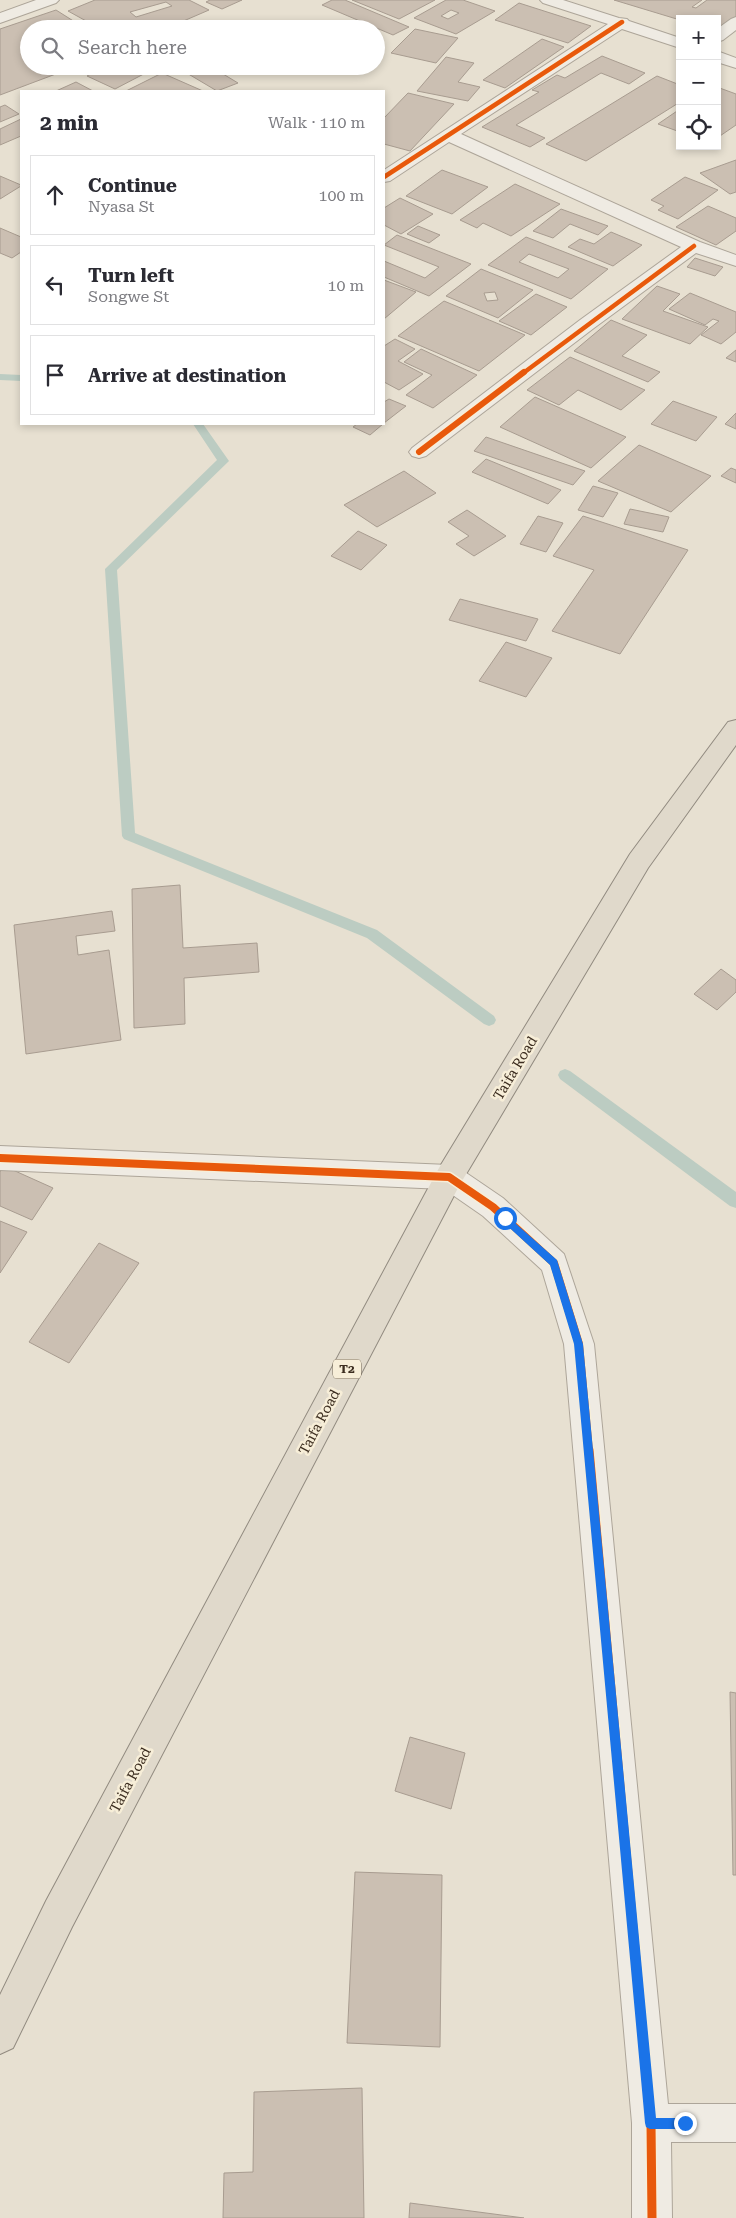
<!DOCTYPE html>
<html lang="en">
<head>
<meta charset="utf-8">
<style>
  body { margin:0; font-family:"Roboto Serif",serif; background:#f2f2f3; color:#2b2b33 }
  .controls { position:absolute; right:15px; top:15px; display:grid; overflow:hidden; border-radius:0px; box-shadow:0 2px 8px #0003 }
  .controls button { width:45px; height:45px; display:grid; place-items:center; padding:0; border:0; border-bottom:1px solid #e1e1e2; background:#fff; color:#2b2b33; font:25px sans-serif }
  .stop { position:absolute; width:15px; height:15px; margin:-11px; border:4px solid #1a73e8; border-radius:50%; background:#fff }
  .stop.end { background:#1a73e8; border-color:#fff; box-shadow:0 1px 5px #0008 }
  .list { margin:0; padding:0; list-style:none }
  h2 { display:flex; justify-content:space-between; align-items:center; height:65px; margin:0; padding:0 20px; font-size:21px }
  h2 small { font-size:16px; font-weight:400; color:#7c7c81 }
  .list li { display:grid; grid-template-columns:32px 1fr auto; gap:15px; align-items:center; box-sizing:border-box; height:80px; margin:0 10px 10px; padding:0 10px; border:1px solid #e1e1e2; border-radius:0px }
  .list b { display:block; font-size:19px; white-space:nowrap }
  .list p { margin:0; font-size:16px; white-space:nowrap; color:#7c7c81 }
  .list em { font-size:16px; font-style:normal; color:#7c7c81 }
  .icon { flex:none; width:28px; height:28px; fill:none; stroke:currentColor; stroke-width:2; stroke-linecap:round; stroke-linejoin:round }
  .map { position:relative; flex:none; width:736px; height:2218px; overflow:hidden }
  .search { position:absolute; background:#fff; box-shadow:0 2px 8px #0003; left:20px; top:20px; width:365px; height:55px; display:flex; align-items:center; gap:12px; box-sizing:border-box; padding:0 18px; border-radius:28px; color:#7c7c81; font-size:19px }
  .panel { position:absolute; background:#fff; box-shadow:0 2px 8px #0003; left:20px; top:90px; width:365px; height:335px; border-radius:0px }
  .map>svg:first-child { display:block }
</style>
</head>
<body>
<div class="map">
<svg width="736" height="2218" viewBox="0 0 736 2218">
  <rect width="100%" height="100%" fill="#e7e0d1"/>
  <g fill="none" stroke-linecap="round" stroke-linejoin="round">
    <!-- stream -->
    <g fill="#bcccc2" fill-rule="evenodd">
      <path d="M0,374L21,375V381L0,380Z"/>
      <path d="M193,424H203L229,461L117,570L135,833L377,930L494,1016L496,1020L494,1024L489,1026L484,1024L367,938L124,839L122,836L105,569L217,460Z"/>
      <path d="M565,1069L570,1071L736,1192V1208L730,1206L560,1079L558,1075L560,1071Z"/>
    </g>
  </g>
  <!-- building -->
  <g fill="#cbbfb2" stroke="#a89c90" fill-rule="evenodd">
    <path d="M95,0H189L209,10L165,29H139L133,26L125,29L111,21L97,27L68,11ZM166,2L172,6L136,17L130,12Z"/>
    <path d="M210,0H242L222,9L206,2Z"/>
    <path d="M332,0H345L409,27L393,35L322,5Z"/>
    <path d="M352,0H435L399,19Z"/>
    <path d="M446,0H463L495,11L456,34L414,18ZM451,10L459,13L448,19L441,16Z"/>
    <path d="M614,0H702L692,7L696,8L707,0H736V17L717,32V19L680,20Z"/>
    <path d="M519,3L591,26L568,43L495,20Z"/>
    <path d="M56,10L86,29H29V66H77L0,95V29Z"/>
    <path d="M415,29L458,38L436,63L391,53Z"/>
    <path d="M542,39L564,47L505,88L483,80Z"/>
    <path d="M602,56L645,73L629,84L601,73L516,125L545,138L530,147L482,127L539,92L532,90L557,75L565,78Z"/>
    <path d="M446,57L474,63L458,82L480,87L468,101L417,91Z"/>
    <path d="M106,66H159L115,89L87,76Z"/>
    <path d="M188,66H210L238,83L217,91L180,69Z"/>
    <path d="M162,73L203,91H126Z"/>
    <path d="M657,76L680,85V102L586,161L546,144Z"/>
    <path d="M76,82L93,91H56Z"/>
    <path d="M717,87L736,94V125L717,138Z"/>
    <path d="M408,93L454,104L410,151L384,144V118Z"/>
    <path d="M5,105L19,114L0,122V107Z"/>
    <path d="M680,109V132L658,124Z"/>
    <path d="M21,119V136L0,145V129Z"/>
    <path d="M736,160V192L730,194L700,173Z"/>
    <path d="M442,170L488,187L452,214L406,196Z"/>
    <path d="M0,176L21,185V186L0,199Z"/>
    <path d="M685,177L718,190L678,219L658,210L664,206L651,200Z"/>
    <path d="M515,184L560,204L511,236L483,223L477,228L460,220Z"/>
    <path d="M400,198L433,214L401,234L384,225V208Z"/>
    <path d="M708,206L736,218V231L716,245L676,227Z"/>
    <path d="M561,209L608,226L598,235L570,224L553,238L533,231Z"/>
    <path d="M418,226L440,235L429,243L407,234Z"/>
    <path d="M0,228L21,237V252L12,258L0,253Z"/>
    <path d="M611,232L642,245L613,266L568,247L580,239L594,244Z"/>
    <path d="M397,235L471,264L429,296L384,277V261L425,278L439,267L384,245Z"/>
    <path d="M526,237L608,269L571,299L488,265ZM529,254L569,269L558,278L519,262Z"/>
    <path d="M695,258L723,267L715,276L687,267Z"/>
    <path d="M481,269L533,290L498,318L446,296ZM495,292L498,300L487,301L484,293Z"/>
    <path d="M384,280L416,292L384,319Z"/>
    <path d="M657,286L680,294L663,311L708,327L690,344L622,319Z"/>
    <path d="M690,293L736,312V332L721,344L701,335L719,321L713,319L705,325L669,309Z"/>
    <path d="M536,294L567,307L531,335L499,321Z"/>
    <path d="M444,301L525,335L479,371L398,336Z"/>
    <path d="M611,320L647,335L622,356L660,372L648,382L574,351Z"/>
    <path d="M395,339L415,349L398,361L423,374L399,390L384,382V346Z"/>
    <path d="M421,349L477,375L433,408L406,395L432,375L404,362Z"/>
    <path d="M736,350V362L726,358Z"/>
    <path d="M570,357L645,390L621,410L578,390L559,405L527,390Z"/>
    <path d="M535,397L626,437L591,468L500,427Z"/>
    <path d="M389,399L406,406L384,423V402Z"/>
    <path d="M673,401L717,417L696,441L651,424Z"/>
    <path d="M736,413V429L725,424Z"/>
    <path d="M357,424H383L370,435L353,427Z"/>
    <path d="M486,437L585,471L573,485L474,451Z"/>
    <path d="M639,445L711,476L671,512L598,481Z"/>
    <path d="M486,459L561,490L548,504L472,472Z"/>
    <path d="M731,468L736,470V483L721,476Z"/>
    <path d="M404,471L436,493L377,527L344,505Z"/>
    <path d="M593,486L618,493L603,517L578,510Z"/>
    <path d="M630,509L669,517L663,532L624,524Z"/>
    <path d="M467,510L506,536L474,556L456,544L469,536L448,522Z"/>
    <path d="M538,516L563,523L546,552L520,544Z"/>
    <path d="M583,516L688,550L620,654L552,631L594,570L553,556Z"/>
    <path d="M358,531L387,545L361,570L331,556Z"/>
    <path d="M460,599L538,619L526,641L449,620Z"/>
    <path d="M506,642L552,658L526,697L479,681Z"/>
    <path d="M180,885L183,948L257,943L259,972L184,978L185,1024L134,1028L132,889Z"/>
    <path d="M112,911L115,931L76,936L78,955L109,950L121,1040L26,1054L14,925Z"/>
    <path d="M721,969L736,980V992L717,1010L694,994Z"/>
    <path d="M4,1166L53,1188L32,1220L0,1206V1172Z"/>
    <path d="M0,1221L27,1232L0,1273Z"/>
    <path d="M99,1243L139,1263L69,1363L29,1342Z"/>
    <path d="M730,1692L736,1693V1875H733Z"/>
    <path d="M410,1737L465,1753L451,1809L395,1791Z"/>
    <path d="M355,1872L442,1875L440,2047L347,2043Z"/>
    <path d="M362,2088L364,2218H223L224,2173L253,2172L254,2092Z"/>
    <path d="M410,2203L524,2218H409Z"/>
  </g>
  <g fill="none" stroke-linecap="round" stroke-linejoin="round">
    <!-- minor casing -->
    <g stroke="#ada599" stroke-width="2">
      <g id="minor">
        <path d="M36,0H59L56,3L0,23V13Z"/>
        <path d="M540,0H563L619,18L627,19L629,21L680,38V48L622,29L461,134L700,242L736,255V266L696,253L594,328L426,456L419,458L412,456L409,452L412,448L580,320L681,247L449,142L390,181L384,182V170L608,24L543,3Z"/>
        <path d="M736,17V30L723,40L717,42V29L731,19Z"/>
        <path d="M717,51L736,58V68L717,62Z"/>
        <path d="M0,1146L449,1165L459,1168L503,1198L564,1254L594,1344L668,2104H736V2142H671L672,2218H632V2123L564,1344L542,1270L483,1216L444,1189L0,1170Z"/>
      </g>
    </g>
    <!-- trunk casing -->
    <g stroke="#928b80" stroke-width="2">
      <path id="trunk" d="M736,720V745L648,868L459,1186L72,1927L13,2048L0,2054V1995L46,1901L439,1168L630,854L728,722Z"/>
    </g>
    <!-- minor -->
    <use href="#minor" fill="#efebe3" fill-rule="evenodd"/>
    <!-- trunk -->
    <use href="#trunk" fill="#e0d9cb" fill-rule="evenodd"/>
    <!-- cycleway-far3 casing -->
    <g stroke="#f7eed8" stroke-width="6">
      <g id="cycleway-far3">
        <path d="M384,177L622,22"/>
        <path d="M522,374L694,246"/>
      </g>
    </g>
    <!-- cycleway-far2 casing -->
    <g stroke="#f7eed8" stroke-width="9">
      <path id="cycleway-far2" d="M419,452L524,372"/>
    </g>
    <!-- cycleway-far1 casing -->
    <g stroke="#f7eed8" stroke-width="11">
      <path id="cycleway-far1" d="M0,1158L449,1177L493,1207L554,1263L579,1344L589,1451"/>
    </g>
    <!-- cycleway casing -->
    <g stroke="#f7eed8" stroke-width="12">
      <path id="cycleway" d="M589,1450L651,2123L652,2218"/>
    </g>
    <!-- cycleway-far3 -->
    <use href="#cycleway-far3" stroke="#e8590c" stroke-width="4.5"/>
    <!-- cycleway-far2 -->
    <use href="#cycleway-far2" stroke="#e8590c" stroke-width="6"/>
    <!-- cycleway-far1 -->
    <use href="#cycleway-far1" stroke="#e8590c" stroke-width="8"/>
    <!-- cycleway -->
    <use href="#cycleway" stroke="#e8590c" stroke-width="9"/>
  </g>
  <!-- route -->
  <path fill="#1a73e8" d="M505,1214L557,1260L583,1344L656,2118H685L689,2119L690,2123L689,2127L685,2129H650L646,2127L645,2123L574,1344L550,1265L502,1221L501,1218Z"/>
  <g text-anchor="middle" stroke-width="5" stroke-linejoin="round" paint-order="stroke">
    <!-- shield labels -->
    <rect fill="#f7eed8" stroke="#756857" stroke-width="1" x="333" y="1359.5" width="28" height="19" rx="4"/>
    <g font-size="12" font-weight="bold" fill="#3d2e20">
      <text x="347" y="1373">T2</text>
    </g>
    <!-- street labels -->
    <g font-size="14" fill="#3d2e20" stroke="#f7eed8">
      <text transform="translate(515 1068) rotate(-59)" y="5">Taifa Road</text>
      <text transform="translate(319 1422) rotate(-62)" y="5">Taifa Road</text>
      <text transform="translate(130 1780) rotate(-62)" y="5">Taifa Road</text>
    </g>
  </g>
</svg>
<div class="controls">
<button>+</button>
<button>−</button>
<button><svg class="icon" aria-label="locate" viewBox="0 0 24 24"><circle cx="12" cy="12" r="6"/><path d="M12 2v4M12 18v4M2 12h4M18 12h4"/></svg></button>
</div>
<div class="stop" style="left:505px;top:1218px"></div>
<div class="stop end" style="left:685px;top:2123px"></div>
<div class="search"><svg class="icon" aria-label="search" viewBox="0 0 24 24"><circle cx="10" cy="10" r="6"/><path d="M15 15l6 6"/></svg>Search here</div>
<section class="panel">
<h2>2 min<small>Walk · 110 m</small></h2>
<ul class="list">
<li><svg class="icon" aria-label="ahead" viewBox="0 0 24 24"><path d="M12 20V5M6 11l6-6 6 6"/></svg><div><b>Continue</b><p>Nyasa St</p></div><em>100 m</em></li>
<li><svg class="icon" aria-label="left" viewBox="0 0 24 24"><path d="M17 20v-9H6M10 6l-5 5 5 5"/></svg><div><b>Turn left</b><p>Songwe St</p></div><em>10 m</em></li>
<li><svg class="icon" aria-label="arrive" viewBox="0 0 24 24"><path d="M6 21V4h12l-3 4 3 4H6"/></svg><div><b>Arrive at destination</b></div></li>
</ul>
</section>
</div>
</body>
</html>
